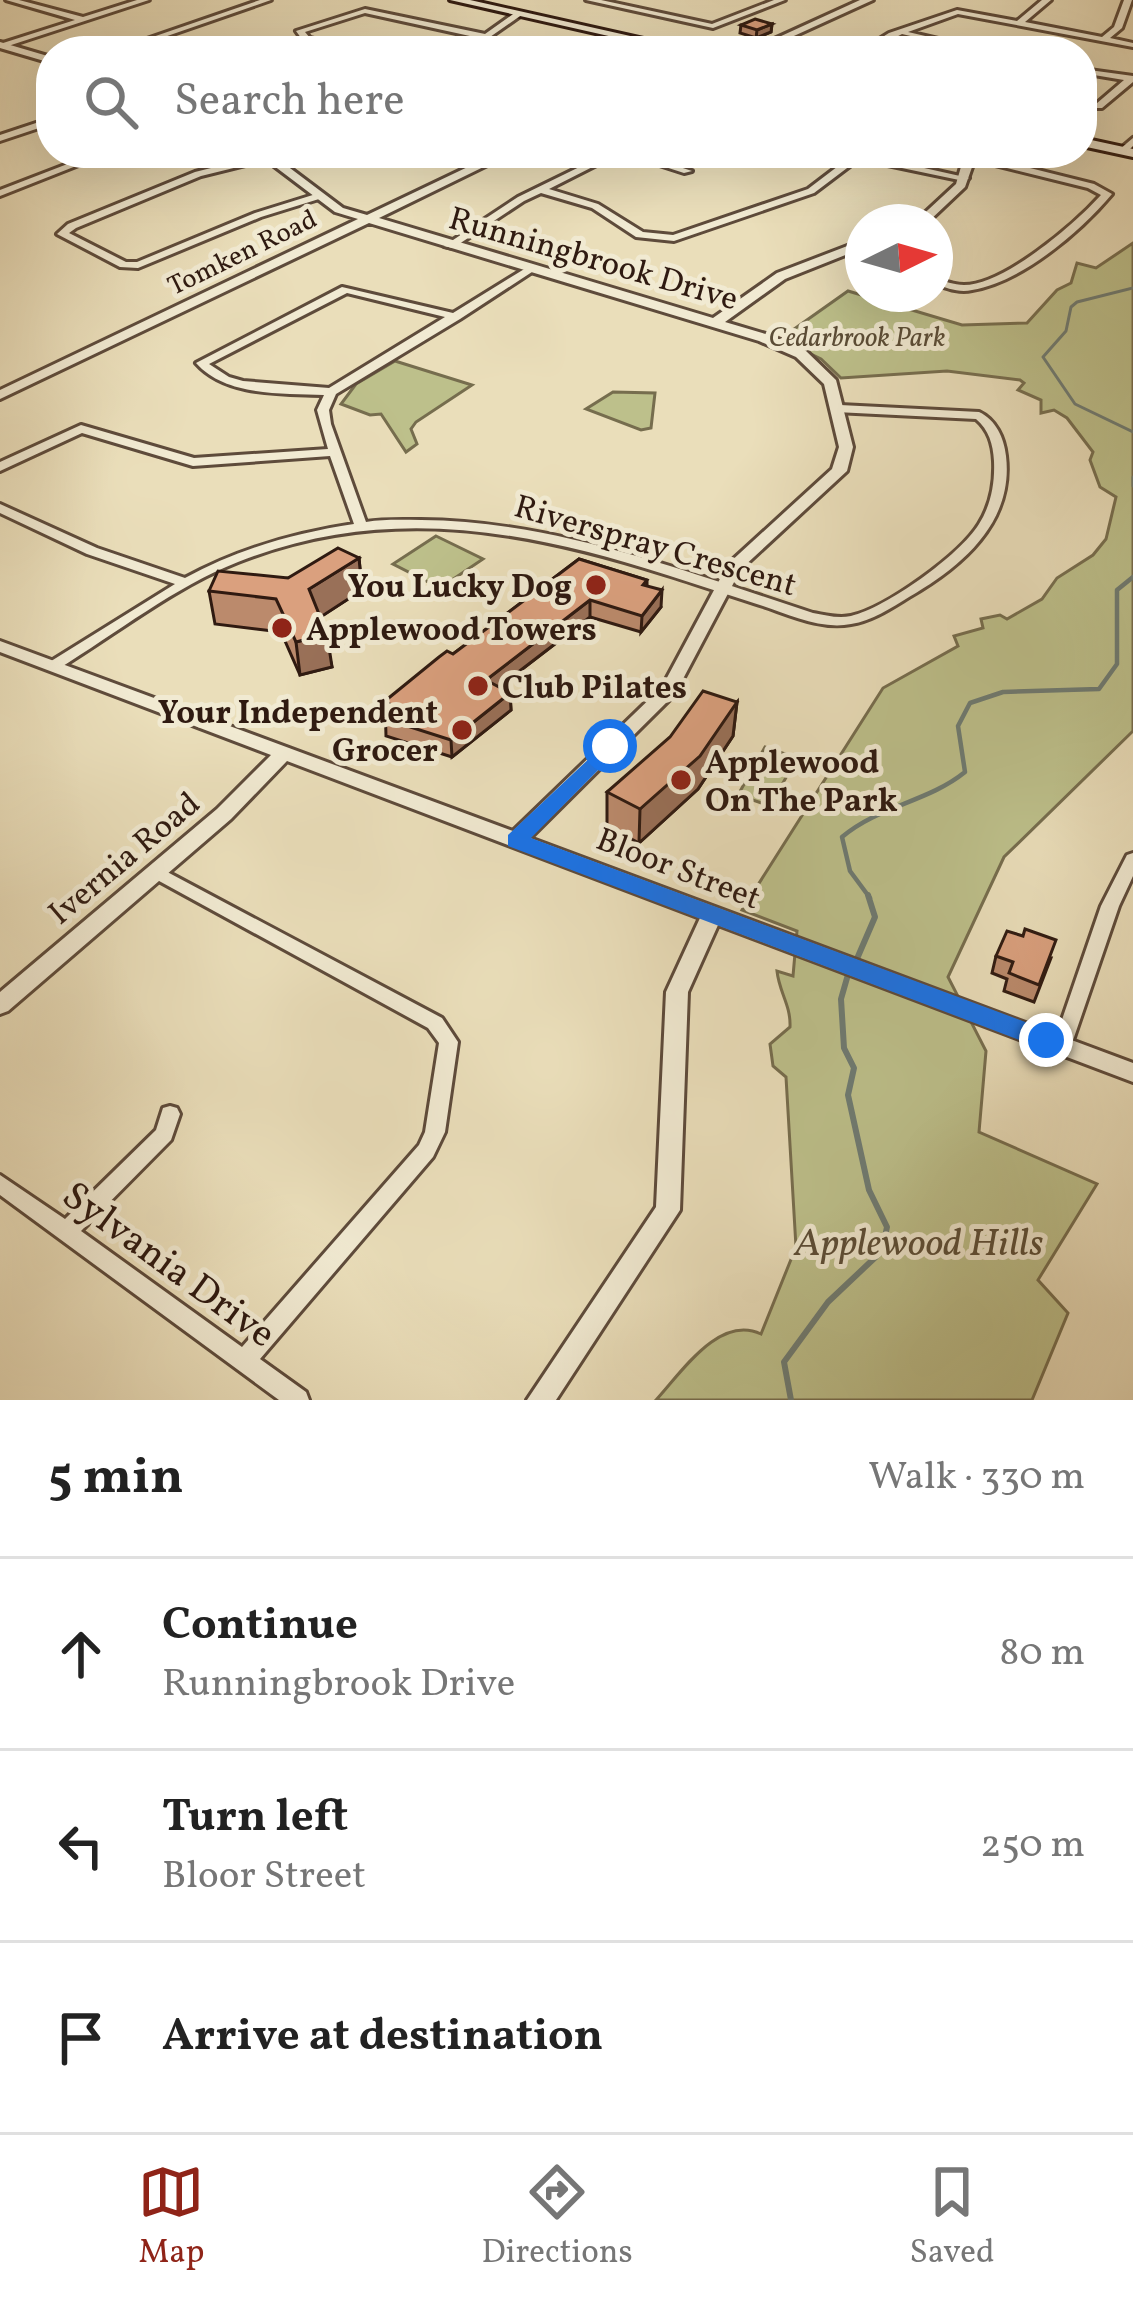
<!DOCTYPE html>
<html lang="en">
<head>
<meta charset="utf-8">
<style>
  body { margin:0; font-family:Vollkorn,serif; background:#f2f2f2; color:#222 }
  .compass { position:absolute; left:845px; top:204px; width:108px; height:108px; border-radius:50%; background:#fff; box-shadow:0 12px 48px #0002; rotate:85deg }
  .stop { position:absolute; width:36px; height:36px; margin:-27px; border:9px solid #1a73e8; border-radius:50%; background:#fff }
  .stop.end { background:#1a73e8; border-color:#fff; box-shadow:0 3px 12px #0008 }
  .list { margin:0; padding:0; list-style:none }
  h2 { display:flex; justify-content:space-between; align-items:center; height:156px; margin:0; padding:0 48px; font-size:51px }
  h2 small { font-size:39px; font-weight:400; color:#767676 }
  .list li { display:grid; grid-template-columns:78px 1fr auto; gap:36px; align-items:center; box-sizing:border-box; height:192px; padding:0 48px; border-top:3px solid #e0e0e0 }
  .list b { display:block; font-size:45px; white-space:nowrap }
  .list p { margin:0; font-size:39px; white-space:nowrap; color:#767676 }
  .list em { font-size:39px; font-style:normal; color:#767676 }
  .icon { flex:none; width:66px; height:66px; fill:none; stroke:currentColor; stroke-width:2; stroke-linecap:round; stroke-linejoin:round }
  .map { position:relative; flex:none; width:1133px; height:1400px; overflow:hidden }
  .search { position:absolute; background:#fff; box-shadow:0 12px 48px #0002; left:36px; right:36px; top:36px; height:132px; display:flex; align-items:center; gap:30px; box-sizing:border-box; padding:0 42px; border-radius:48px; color:#767676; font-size:45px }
  .sheet { height:732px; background:#fff }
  nav { display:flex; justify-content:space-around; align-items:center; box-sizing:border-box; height:168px; border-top:3px solid #e0e0e0; background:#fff; font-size:33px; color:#767676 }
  nav a { display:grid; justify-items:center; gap:6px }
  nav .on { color:#8f2418 }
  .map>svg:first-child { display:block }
</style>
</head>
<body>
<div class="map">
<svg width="1133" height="1400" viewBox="0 0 1133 1400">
  <rect width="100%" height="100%" fill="#eadeba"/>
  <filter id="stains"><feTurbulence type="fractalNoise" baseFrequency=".00167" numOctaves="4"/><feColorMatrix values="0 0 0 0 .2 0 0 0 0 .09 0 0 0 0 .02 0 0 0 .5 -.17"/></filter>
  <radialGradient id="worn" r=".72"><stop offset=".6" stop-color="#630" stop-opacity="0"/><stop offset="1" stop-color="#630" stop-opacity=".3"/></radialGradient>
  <!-- green -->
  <g fill="#bdc08b" stroke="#766d4e" stroke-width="3">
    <path d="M1133,243V731L1004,857L948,977L986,1051L979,1132L1097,1184L1038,1280L1068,1313L1032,1400H656C681,1373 719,1314 761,1334L796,1247L786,1077L773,1066L770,1044L790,1027C791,1005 779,992 777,971L793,976L797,931L742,910L883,688L958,646L954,636L983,628L981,619L1000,615L1007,619L1042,599L1057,578L1093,555L1106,539L1116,497L1100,487L1090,460L1093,452L1067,418L1054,410L1041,413V400L1018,390L1024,383L1020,380L947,371L841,378L821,359L780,339L848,291L962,325L1027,323L1057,290L1071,283L1077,263L1096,268Z"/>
    <path d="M395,361L472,385L416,422L411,429L417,444L406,452L381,414L370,415L341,404L356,384Z"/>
    <path d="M613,392L655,393L651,428L641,430L586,409Z"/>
    <path d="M436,536L483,559L440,588L393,564Z"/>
    <path d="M765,747L797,758L770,806L738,795Z"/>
  </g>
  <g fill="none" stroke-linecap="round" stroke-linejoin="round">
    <!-- stream-far2 -->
    <g stroke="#6e7b73" stroke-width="3">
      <path d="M1133,288L1077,302L1071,307L1066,331L1043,357L1075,404L1133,432"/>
      <path d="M1133,477V486"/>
    </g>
    <!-- stream-far1 -->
    <path stroke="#6e7b73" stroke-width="4.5" d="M870,898L850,871L842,837C878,806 928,802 965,772L958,726L970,703L1003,692L1099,689L1117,664V590L1133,577"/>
    <!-- stream -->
    <g stroke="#6e7b73" stroke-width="6">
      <path d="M856,961L875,917L868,895"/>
      <path d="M791,1400L784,1362L828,1302L882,1251L887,1227L869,1190L848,1095L854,1068L844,1048L841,999L849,971"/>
    </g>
    <!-- minor casing -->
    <g stroke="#5e4b3b" stroke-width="6">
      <g id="minor">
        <path d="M6,0H19L83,17L137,0H149L2,48L0,44L75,20Z"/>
        <path d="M260,0H271L124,51H112Z"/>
        <path d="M586,0H601L712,24L774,0H785L713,28Z"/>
        <path d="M1042,0H1051L1025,22L1102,37L1114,27L1124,0H1132L1122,28L1110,38L1133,43V47L958,14L908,32L990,51H975L902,34L870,51H860L889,33L957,10L1017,21Z"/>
        <path d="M365,9L485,34L516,12L523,14L470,51H461L479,38L365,13L305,32L310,38L360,51H345L304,42L296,31Z"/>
        <path d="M1082,69L1133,76V82L1102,108H1096V104L1124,80L1082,73Z"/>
        <path d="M51,118V124L0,141V135Z"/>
        <path d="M1133,138V146L1126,153H1120V149Z"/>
        <path d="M96,153H109L0,196V190Z"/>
        <path d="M608,153H620L549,189L598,204L643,232L673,235L808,189L850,157L845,153H857L969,178L964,181L859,159L814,193L674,241L636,237L592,208L541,193L524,201L453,248L444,246L518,197Z"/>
        <path d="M622,153H637L692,171L684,173Z"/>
        <path d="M970,153L1094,184L1112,194C1081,231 1022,282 972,290C959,293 947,288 935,284V278C944,281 954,285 964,285C1004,285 1075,224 1101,195L1088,188L967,158L965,156Z"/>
        <path d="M267,154L270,155V159L201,176L76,228L69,233L126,262H137L255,213L316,194L321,197L319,199L261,217L138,268L120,267L57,234L68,224L195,172Z"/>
        <path d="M526,268L535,270L460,319L336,394L329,410L331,424L366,522C384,519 403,520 421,520C556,521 687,572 813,613C825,615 838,619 851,616C886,608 960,555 979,524C991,505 995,483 994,461C993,444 989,430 976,419L836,412L834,409L840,405L979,412C996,420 1004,438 1006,456C1014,523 961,567 909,597C891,608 872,621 851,624C822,630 790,615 763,606C731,596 699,585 667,575C523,529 384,504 238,562C174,587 117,633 58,669H48L46,666L48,663L175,584L87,554L0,513V504L97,548L185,578C238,549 294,533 354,524L330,456L193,466L82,433L0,471V462L81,425L194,458L328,449L317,410L324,395C283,393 226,397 196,363L342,287L453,313ZM347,293L445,317L329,388L243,381L229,377L209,364Z"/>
        <path d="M1133,853V876L1119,906L1071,1046L1069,1051L1062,1054L1055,1051L1053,1046L1101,906L1127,855Z"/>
        <path d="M156,866L442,1018L458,1042L445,1132L433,1157L260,1359L306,1392L309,1400H279L0,1195V1175L65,1219L156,1130L163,1108L170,1106L177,1108L180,1114L171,1140L81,1231L242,1347L419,1145L425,1132L439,1043L428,1028L150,876L148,872L150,868Z"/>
      </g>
    </g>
    <!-- tertiary casing -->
    <g stroke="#5e4b3b" stroke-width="6">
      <g id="tertiary">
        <path d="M860,0H873L761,51H748Z"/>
        <path d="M0,42L51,57V63L0,48Z"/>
        <path d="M257,153H270L343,208L367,215L497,153H512L379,218L713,318L777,273L863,240V248L785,279L725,322L769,335L806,351L836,380L853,447L847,471L741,569L675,694L530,838L1133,1063V1082L718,925L688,992L680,1210L556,1400H527L656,1207L666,992L700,918L287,761L231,819L8,1011L0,1014V992L217,809L271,755L0,652V641L513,831L662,687L728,564L832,469L839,447L824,384L796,357L759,341L369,223L0,399V390L358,219L335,212Z"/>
        <path d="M965,153H977L965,187L928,222H915L956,184Z"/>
      </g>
    </g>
    <!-- secondary casing -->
    <g stroke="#2f1a11" stroke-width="6">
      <g id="secondary">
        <path d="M450,0H470L697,51H675Z"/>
        <path d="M1082,138L1133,149V157L1082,146Z"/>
      </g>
    </g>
    <!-- minor -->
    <use href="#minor" fill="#f1ead2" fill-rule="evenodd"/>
    <!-- tertiary -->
    <use href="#tertiary" fill="#f1ead2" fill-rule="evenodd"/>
    <!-- secondary -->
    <use href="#secondary" fill="#f1ead2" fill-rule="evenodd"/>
  </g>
  <!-- wall -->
  <g fill="#bb8a6c" stroke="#2f1a11" stroke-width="3">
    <path d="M772,24L771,32L756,38L740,33L741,25Z"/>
    <path d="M359,558L362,590L320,617L332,667L300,675L281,632L215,624L209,591L288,578Z"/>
    <path d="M579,559L647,580V586L661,607L641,632L590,617L499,687L510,693L511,710L452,757L386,736L385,701L453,654Z"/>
    <path d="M737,702L733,736L698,789L639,843L607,826V792Z"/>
    <path d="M996,956L1051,958L1034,1002L1004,991L1007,979L992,973Z"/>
  </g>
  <!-- shaded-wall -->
  <g fill="#997058" stroke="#2f1a11" stroke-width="3">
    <path d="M772,24L771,32L756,38L757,30Z"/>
    <path d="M359,558L362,590L313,622L309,589Z"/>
    <path d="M662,590L661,607L641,632L642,616Z"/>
    <path d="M590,600V617L487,696L486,680Z"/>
    <path d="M327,634L332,667L300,675L296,642Z"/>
    <path d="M510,693L511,710L452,757L451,740Z"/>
    <path d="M737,702L733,736L698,789L639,843L640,809Z"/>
  </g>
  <!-- building -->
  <g fill="#daa07e" stroke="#2f1a11" stroke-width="3">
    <path d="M755,19L772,24L757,30L741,25Z"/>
    <path d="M338,548L359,558L309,589L327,634L296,642L276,599L209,591L218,571L288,578Z"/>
    <path d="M579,559L647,580L643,585L662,590L642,616L590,600L486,680L510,693L451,740L385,719L397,709L385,701L439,657L447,651L453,654Z"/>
    <path d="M703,691L737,702L700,756L640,809L607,792L670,737Z"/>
    <path d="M1025,929L1056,940L1039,985L1009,973L1013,962L996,956L1007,931L1023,936Z"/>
  </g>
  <!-- route -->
  <path fill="#1a73e8" d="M610,739L617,741V751L531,838L1055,1033V1047H1038L508,846V835Z"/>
  <!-- markers -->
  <g fill="#8f2418" stroke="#f1ead2" stroke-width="4.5">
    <circle cx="596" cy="585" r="12"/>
    <circle cx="282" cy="628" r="12"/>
    <circle cx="478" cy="686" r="12"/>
    <circle cx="462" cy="730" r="12"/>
    <circle cx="681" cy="780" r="12"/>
  </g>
  <g text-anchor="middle" stroke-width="10" stroke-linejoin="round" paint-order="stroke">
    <!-- far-street labels -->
    <g font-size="27" fill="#2f1a11" stroke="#f1ead2">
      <text transform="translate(242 252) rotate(-26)" y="9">Tomken Road</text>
    </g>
    <!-- far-park labels -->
    <g font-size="27" font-style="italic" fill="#5a4c36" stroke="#f1ead2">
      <text x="857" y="346">Cedarbrook Park</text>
    </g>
    <!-- street labels -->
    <g font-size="33" fill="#2f1a11" stroke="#f1ead2">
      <text transform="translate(594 257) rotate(16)" y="12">Runningbrook Drive</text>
      <text transform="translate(656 544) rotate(16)" y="12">Riverspray Crescent</text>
      <text transform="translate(123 857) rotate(-40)" y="12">Ivernia Road</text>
      <text transform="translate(679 867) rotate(21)" y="12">Bloor Street</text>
    </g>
    <!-- poi labels -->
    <g font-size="33" font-weight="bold" fill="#2f1a11" stroke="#f1ead2" text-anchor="start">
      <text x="572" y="597" text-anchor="end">You Lucky Dog</text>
      <text x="306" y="640">Applewood Towers</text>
      <text x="502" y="698">Club Pilates</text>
      <text x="438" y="723" text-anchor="end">Your Independent<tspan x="438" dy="38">Grocer</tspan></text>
      <text x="705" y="773">Applewood<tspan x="705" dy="38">On The Park</tspan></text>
    </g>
    <!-- near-park labels -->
    <g font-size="39" font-style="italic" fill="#5a4c36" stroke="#f1ead2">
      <text x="919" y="1255">Applewood Hills</text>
    </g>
    <!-- near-street labels -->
    <g font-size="39" fill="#2f1a11" stroke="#f1ead2">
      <text transform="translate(170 1263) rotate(36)" y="14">Sylvania Drive</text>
    </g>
  </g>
  <rect width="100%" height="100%" filter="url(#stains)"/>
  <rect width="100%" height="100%" fill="url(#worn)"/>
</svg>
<svg class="compass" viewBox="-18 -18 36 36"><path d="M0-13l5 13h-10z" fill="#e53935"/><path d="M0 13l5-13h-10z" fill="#767676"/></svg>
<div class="stop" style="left:610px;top:746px"></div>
<div class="stop end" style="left:1046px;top:1040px"></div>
<div class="search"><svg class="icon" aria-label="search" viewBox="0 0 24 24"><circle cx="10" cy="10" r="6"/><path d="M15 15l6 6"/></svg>Search here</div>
</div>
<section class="sheet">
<h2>5 min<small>Walk · 330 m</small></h2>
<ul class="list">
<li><svg class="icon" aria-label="ahead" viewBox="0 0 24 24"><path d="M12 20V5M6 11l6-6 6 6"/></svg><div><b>Continue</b><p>Runningbrook Drive</p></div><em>80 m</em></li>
<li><svg class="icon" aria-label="left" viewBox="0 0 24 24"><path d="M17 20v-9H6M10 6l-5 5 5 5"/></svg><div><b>Turn left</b><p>Bloor Street</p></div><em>250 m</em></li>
<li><svg class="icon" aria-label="arrive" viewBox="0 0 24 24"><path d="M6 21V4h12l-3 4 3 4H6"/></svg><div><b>Arrive at destination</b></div></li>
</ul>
</section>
<nav>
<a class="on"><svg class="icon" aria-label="map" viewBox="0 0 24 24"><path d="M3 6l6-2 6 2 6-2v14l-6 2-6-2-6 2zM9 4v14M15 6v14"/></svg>Map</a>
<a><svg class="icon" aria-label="directions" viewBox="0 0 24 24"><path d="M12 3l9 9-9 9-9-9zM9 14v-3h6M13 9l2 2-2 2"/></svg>Directions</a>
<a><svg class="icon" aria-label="saved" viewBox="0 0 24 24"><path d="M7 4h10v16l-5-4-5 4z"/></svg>Saved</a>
</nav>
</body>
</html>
